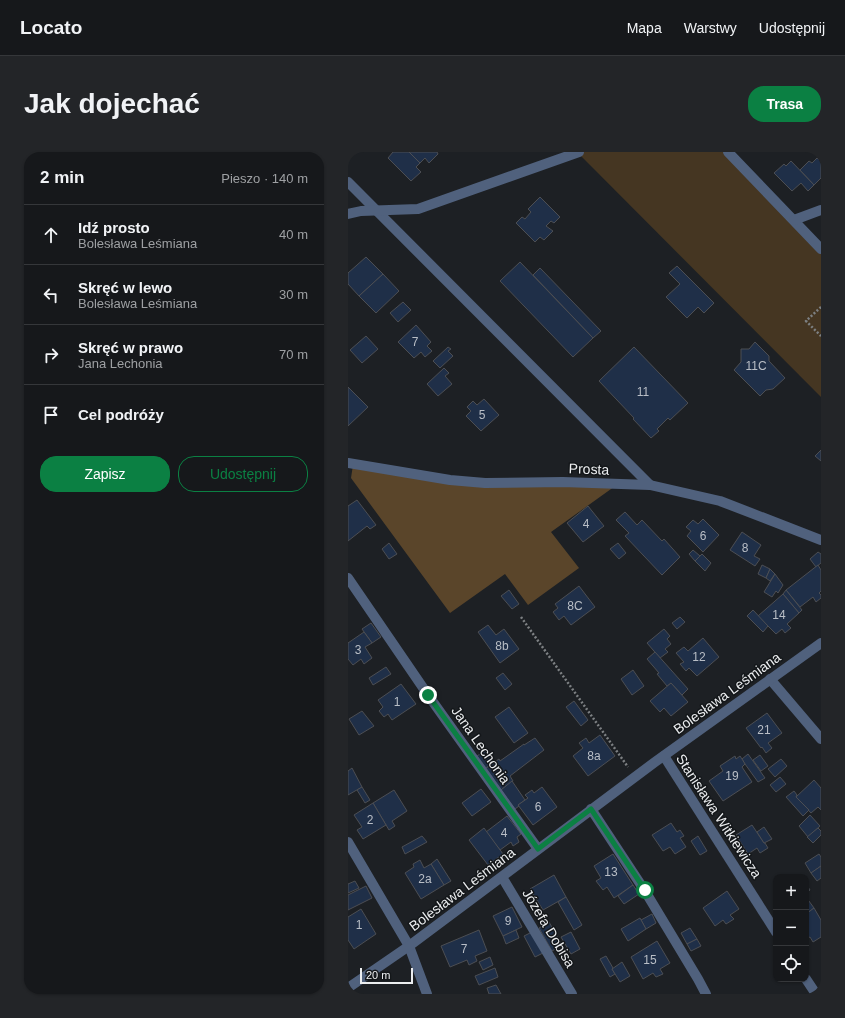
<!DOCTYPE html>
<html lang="pl">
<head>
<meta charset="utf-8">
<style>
  body { margin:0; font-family:Helvetica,sans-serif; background:#232528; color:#f1f3f6 }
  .controls { position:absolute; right:12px; bottom:12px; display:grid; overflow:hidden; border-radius:8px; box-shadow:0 1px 3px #0004 }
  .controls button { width:36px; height:36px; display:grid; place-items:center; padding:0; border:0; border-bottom:1px solid #35373a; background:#16181b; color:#f1f3f6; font:20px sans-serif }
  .scale { position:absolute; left:12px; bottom:10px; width:53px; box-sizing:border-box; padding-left:4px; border:2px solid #eceef0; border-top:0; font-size:11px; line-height:14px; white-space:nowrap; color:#eceef0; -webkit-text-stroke:3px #14171a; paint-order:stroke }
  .stop { position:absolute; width:12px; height:12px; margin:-9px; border:3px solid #0b8043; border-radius:50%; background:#fff }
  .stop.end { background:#0b8043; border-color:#fff; box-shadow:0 1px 4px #0008 }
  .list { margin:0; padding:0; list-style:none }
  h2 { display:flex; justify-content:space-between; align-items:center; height:52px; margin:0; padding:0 16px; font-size:17px }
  h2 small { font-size:13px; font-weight:400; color:#9ea0a3 }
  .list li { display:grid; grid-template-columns:26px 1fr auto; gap:12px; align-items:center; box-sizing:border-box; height:60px; padding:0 16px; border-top:1px solid #35373a }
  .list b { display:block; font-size:15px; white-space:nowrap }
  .list p { margin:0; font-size:13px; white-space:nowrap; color:#9ea0a3 }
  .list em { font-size:13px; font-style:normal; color:#9ea0a3 }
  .actions { display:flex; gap:8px; padding:12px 16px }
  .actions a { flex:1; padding:9px 0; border:1px solid #0b8043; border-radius:16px; text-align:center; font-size:14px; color:#0b8043 }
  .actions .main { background:#0b8043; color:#fff }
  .icon { flex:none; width:22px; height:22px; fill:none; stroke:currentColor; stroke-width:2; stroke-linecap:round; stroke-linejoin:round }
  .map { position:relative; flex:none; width:473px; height:842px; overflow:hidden; border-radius:16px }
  header { display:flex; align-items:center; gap:24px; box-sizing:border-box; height:56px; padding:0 20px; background:#16181b; border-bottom:1px solid #35373a }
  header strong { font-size:19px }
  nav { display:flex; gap:22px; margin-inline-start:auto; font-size:14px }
  .intro { display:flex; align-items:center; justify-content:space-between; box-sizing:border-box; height:96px; padding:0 24px }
  h1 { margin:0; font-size:28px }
  .button { padding:10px 18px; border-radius:16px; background:#0b8043; color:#fff; font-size:14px; font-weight:700 }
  main { display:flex; gap:24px; padding:0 24px }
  aside { flex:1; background:#16181b; border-radius:16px; box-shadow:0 1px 3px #0004 }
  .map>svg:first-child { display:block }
</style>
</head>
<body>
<header>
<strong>Locato</strong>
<nav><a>Mapa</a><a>Warstwy</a><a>Udostępnij</a></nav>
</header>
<div class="intro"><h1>Jak dojechać</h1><a class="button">Trasa</a></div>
<main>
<aside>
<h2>2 min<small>Pieszo · 140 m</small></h2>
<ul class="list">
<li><svg class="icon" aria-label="ahead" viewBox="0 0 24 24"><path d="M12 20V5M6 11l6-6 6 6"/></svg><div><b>Idź prosto</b><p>Bolesława Leśmiana</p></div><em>40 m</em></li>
<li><svg class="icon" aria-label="left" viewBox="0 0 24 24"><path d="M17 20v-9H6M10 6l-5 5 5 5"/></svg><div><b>Skręć w lewo</b><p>Bolesława Leśmiana</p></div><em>30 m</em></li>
<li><svg class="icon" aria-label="right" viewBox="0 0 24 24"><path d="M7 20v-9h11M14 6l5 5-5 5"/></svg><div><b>Skręć w prawo</b><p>Jana Lechonia</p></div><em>70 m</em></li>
<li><svg class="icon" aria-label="arrive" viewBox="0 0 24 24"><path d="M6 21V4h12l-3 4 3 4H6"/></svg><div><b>Cel podróży</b></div></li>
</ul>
<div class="actions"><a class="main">Zapisz</a><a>Udostępnij</a></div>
</aside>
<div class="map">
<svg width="473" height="842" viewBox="0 0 473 842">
  <rect width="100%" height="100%" fill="#1d2024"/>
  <!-- green -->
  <path fill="#453622" d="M231,0H380L473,97V245L230,1Z"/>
  <!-- forest -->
  <path fill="#5a452a" d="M5,313L102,328L270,332L203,380L231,416L180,453L157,422L102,461L3,326Z"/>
  <!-- building -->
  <g fill="#1f2f48" stroke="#4c4e53">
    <path d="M45,0H61L72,11L68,15L73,20L63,29L40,6Z"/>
    <path d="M61,0H89L90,2L81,11L77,6L72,11Z"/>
    <path d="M469,6L473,9V26L466,33L452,18L461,9L464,11Z"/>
    <path d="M443,9L466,33L460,39L453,31L444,39L426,21L436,12L438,14Z"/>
    <path d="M192,45L212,65L206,71L203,69L198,74L205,79L196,88L192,85L187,90L168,71L174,65L177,67L183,60L180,57Z"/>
    <path d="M18,105L35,122L11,144L0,132V121Z"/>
    <path d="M172,110L245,186L225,205L152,129Z"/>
    <path d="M329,114L366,151L356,161L350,155L339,166L318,145L332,132L321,121Z"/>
    <path d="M192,116L253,179L245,186L185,123Z"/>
    <path d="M35,122L51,139L28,161L11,144Z"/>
    <path d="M55,150L63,158L50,170L42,161Z"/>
    <path d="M68,173L83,190L79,194L84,199L77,205L73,200L66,206L50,190Z"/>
    <path d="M18,184L30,197L14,211L2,198Z"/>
    <path d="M407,190L421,204V209L437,226L425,237L418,238L412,244L386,218L393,210V197H401Z"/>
    <path d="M100,195L103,197L100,199L105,204L92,216L85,209Z"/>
    <path d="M286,195L340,251L322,268L320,266L309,277L311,279L303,286L285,267L286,266L251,229Z"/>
    <path d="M96,216L101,221L97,224L104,232L90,244L79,232Z"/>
    <path d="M0,235L20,255L0,274Z"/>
    <path d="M136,247L151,263L133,279L118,264L123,259L119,255L125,249L129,253Z"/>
    <path d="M473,298V309L467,304Z"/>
    <path d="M9,348L28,373L22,377L19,374L0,389V354Z"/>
    <path d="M240,354L256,374L235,390L219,371Z"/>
    <path d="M277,360L289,373L294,368L314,389L316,387L332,405L314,423L277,384L281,381L268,368Z"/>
    <path d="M355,367L371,383L355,400L339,384L343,379L338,375L345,368L350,372Z"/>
    <path d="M394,380L413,393L406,404L412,407L407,414L382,398Z"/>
    <path d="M41,391L49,402L41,407L34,397Z"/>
    <path d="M270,391L278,401L271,407L262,397Z"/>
    <path d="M345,398L352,404L347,409L341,402Z"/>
    <path d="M470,400L473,402V411L468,415L462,407Z"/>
    <path d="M354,402L363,411L357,419L347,409Z"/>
    <path d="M414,413L422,417L418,426L410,422Z"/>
    <path d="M470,413L473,418V439L471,441L473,443V446L468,450L465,445L452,455L438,438Z"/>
    <path d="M422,417L427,422L422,429L418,426Z"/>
    <path d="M427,422L435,433L430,441L428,439L424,445L416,440Z"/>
    <path d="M231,434L247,455L223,473L216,464L211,468L205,460L210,456L207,452Z"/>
    <path d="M161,438L171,452L164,457L153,444Z"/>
    <path d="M438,438L454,458L451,461L435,442Z"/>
    <path d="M435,442L451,461L439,472L443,476L437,481L434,477L428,482L410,464Z"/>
    <path d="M405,458L420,474L415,480L399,464Z"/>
    <path d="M332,465L337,470L329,477L324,471Z"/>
    <path d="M23,471L33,485L24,491L14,477Z"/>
    <path d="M140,473L148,483L156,477L171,497L152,511L130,480Z"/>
    <path d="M316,477L322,484L319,487L323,492L317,497L320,500L312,506L299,491Z"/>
    <path d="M16,480L24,491L17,495L24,506L16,512L13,507L5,513L0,507V491Z"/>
    <path d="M355,486L371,505L349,524L341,516L338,519L332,512L336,510L328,501L336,495L340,499Z"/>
    <path d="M307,500L340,537L334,543L323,531L319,534L309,522L311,521L299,507Z"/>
    <path d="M38,515L43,522L25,533L21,526Z"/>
    <path d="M285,518L296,534L284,543L273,527Z"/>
    <path d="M155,521L164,532L157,538L148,526Z"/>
    <path d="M323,531L340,550L323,564L316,556L312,560L302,549Z"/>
    <path d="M53,532L68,552L44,568L40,562L36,565L31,559L35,555L30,548Z"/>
    <path d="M226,549L240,568L233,574L218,555Z"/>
    <path d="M161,555L180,581L166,591L147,565Z"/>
    <path d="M14,559L26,574L11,583L1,567Z"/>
    <path d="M419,561L434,581L420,591L424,596L418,601L414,595L413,596L398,576Z"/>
    <path d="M252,583L267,604L240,624L225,604L235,596L231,591L238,586L241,591Z"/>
    <path d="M187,586L196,598L162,624L165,629L153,638L138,616L151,607L152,609L176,592V593Z"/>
    <path d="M138,598L146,610L138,616L129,604Z"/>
    <path d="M400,602L417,626L410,630L397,612L394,607Z"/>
    <path d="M412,603L420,614L413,619L405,608Z"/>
    <path d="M387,604L388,607L392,604L394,607L397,612L394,615L404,630L375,649L361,629L375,619L372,614Z"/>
    <path d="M433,607L439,614L427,625L420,617Z"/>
    <path d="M4,616L14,635L0,643V619Z"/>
    <path d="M432,625L438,632L428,640L422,633Z"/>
    <path d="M466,628L473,636V658L470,655L463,661L448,645Z"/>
    <path d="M164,629L177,648L170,653L171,654L167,657L153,638Z"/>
    <path d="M14,635L22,648L17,651L9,638Z"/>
    <path d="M194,635L209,655L185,673L170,653L180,646L177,643L184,638L186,641Z"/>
    <path d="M133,637L143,650L124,664L114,651Z"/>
    <path d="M46,638L59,659L44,669L47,674L41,678L25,651Z"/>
    <path d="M446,639L449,643L448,645L461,658L455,664L438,645Z"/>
    <path d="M25,651L38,673L15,687L9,678L14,675L6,663Z"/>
    <path d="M462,663L472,674L460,685L451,674Z"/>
    <path d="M159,664L173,682L169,685L171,690L165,694L163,690L152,698L138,680Z"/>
    <path d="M323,671L329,680L332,678L336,684L332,686L338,695L327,702L322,695L315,699L304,683Z"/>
    <path d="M404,673L416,691H417L420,696L412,701L409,696L400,702L388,683Z"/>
    <path d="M416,675L424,687L416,691L409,680Z"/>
    <path d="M136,676L155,702L140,713L121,688Z"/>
    <path d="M470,676L473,679V683L465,691L459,685Z"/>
    <path d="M74,684L79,690L57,702L54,695Z"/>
    <path d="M350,684L359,699L352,703L343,689Z"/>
    <path d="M265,702L285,733L266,746L259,735L255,738L248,729L253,726L246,714Z"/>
    <path d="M471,702L473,705V714L463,721L457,711Z"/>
    <path d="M89,707L103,729L96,733L83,712Z"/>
    <path d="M72,708L76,716L83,712L96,733L73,747L57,721L66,715L65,712Z"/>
    <path d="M473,714V726L469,729L463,721Z"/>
    <path d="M206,723L218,745L195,758L182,737Z"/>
    <path d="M7,729L11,736L0,741V732Z"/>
    <path d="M458,732L462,738L458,741Z"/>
    <path d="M285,733L291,742L276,752L270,744Z"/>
    <path d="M18,734L24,746L0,758V743Z"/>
    <path d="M379,739L391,757L382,763L386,767L378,772L375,768L367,774L355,756Z"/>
    <path d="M218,745L234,773L226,778L210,750Z"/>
    <path d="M458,745L466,756L458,762Z"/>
    <path d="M164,755L174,775L155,784L145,764Z"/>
    <path d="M466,756L473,768V785L465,790L462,785L458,787V762Z"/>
    <path d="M13,757L28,782L6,797L0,788V765Z"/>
    <path d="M304,762L308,771L298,777L293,768Z"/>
    <path d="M292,766L298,777L280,789L273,777Z"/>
    <path d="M201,770L214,793L204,799L191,776Z"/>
    <path d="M342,776L349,787L339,792L333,781Z"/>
    <path d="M131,778L139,799L127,804L129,809L121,813L119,808L102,815L93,794Z"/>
    <path d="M168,778L171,786L158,792L155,784Z"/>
    <path d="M184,780L195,801L187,805L176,784Z"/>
    <path d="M223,780L232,797L223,802L213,785Z"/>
    <path d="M349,787L353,794L343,799L339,792Z"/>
    <path d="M309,789L322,811L312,817L315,822L308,825L305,821L295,827L283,805Z"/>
    <path d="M258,804L265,816L264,817L267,822L262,825L252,807Z"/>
    <path d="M142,805L145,813L135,818L131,810Z"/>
    <path d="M274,810L282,824L272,830L264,817Z"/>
    <path d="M147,816L150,825L131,833L127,824Z"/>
    <path d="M148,833L153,842H141L139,836Z"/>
  </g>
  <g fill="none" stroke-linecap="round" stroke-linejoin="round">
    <!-- path -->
    <g stroke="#7d8083" stroke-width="2.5" stroke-dasharray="2 2" stroke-linecap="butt">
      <path d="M473,155L458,169L473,184"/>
      <path d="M173,465L280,615"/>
    </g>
    <!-- minor -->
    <g stroke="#50617d" stroke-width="10">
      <path d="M380,0L473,97"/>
      <path d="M0,30L302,333"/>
      <path d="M0,62L13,59L70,57L231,0"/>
      <path d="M446,68L473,58"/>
      <path d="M0,311L102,328L137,331L215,330L302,333L372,349L473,388"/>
      <path d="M0,426L80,543L190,697"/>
      <path d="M422,527L473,587"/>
      <path d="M316,604L428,780"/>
      <path d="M243,657L297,739L350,827L358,842"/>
      <path d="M0,690L61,794L79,842"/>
      <path d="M154,725L224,842"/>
      <path d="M458,827L468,842"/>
      <path d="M0,836L61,794L307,610L473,491"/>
    </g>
  </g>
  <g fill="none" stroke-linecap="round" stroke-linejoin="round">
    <!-- route -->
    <path stroke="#0b8043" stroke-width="5" d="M80,543L190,697L243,657L297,738"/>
  </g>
  <g text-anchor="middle" stroke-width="3" stroke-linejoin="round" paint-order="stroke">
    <!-- number labels -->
    <g font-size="12" fill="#b9bec6">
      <text x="67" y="194">7</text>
      <text x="408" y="218">11C</text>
      <text x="295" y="244">11</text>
      <text x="134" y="267">5</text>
      <text x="238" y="376">4</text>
      <text x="355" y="388">6</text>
      <text x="397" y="400">8</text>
      <text x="227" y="458">8C</text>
      <text x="431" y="467">14</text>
      <text x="154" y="498">8b</text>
      <text x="10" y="502">3</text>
      <text x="351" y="509">12</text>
      <text x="49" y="554">1</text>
      <text x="416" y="582">21</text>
      <text x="246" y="608">8a</text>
      <text x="384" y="628">19</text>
      <text x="190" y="659">6</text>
      <text x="22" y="672">2</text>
      <text x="156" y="685">4</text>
      <text x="263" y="724">13</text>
      <text x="77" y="731">2a</text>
      <text x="160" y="773">9</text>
      <text x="11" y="777">1</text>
      <text x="116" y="801">7</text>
      <text x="302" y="812">15</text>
    </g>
    <!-- street labels -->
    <g font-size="14" fill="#eceef0" stroke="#14171a">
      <text transform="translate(241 317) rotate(2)" y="5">Prosta</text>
      <text transform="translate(379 541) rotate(-36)" y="5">Bolesława Leśmiana</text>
      <text transform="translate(133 593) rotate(55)" y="5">Jana Lechonia</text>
      <text transform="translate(371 664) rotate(57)" y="5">Stanisława Witkiewicza</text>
      <text transform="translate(114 737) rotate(-37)" y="5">Bolesława Leśmiana</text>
      <text transform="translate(201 776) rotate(59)" y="5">Józefa Dobisa</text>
    </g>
  </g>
</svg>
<div class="controls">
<button>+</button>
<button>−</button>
<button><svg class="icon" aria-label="locate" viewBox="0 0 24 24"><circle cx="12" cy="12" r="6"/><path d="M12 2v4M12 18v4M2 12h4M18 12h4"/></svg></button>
</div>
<div class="scale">20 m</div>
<div class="stop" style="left:297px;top:738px"></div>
<div class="stop end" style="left:80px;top:543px"></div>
</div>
</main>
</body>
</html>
